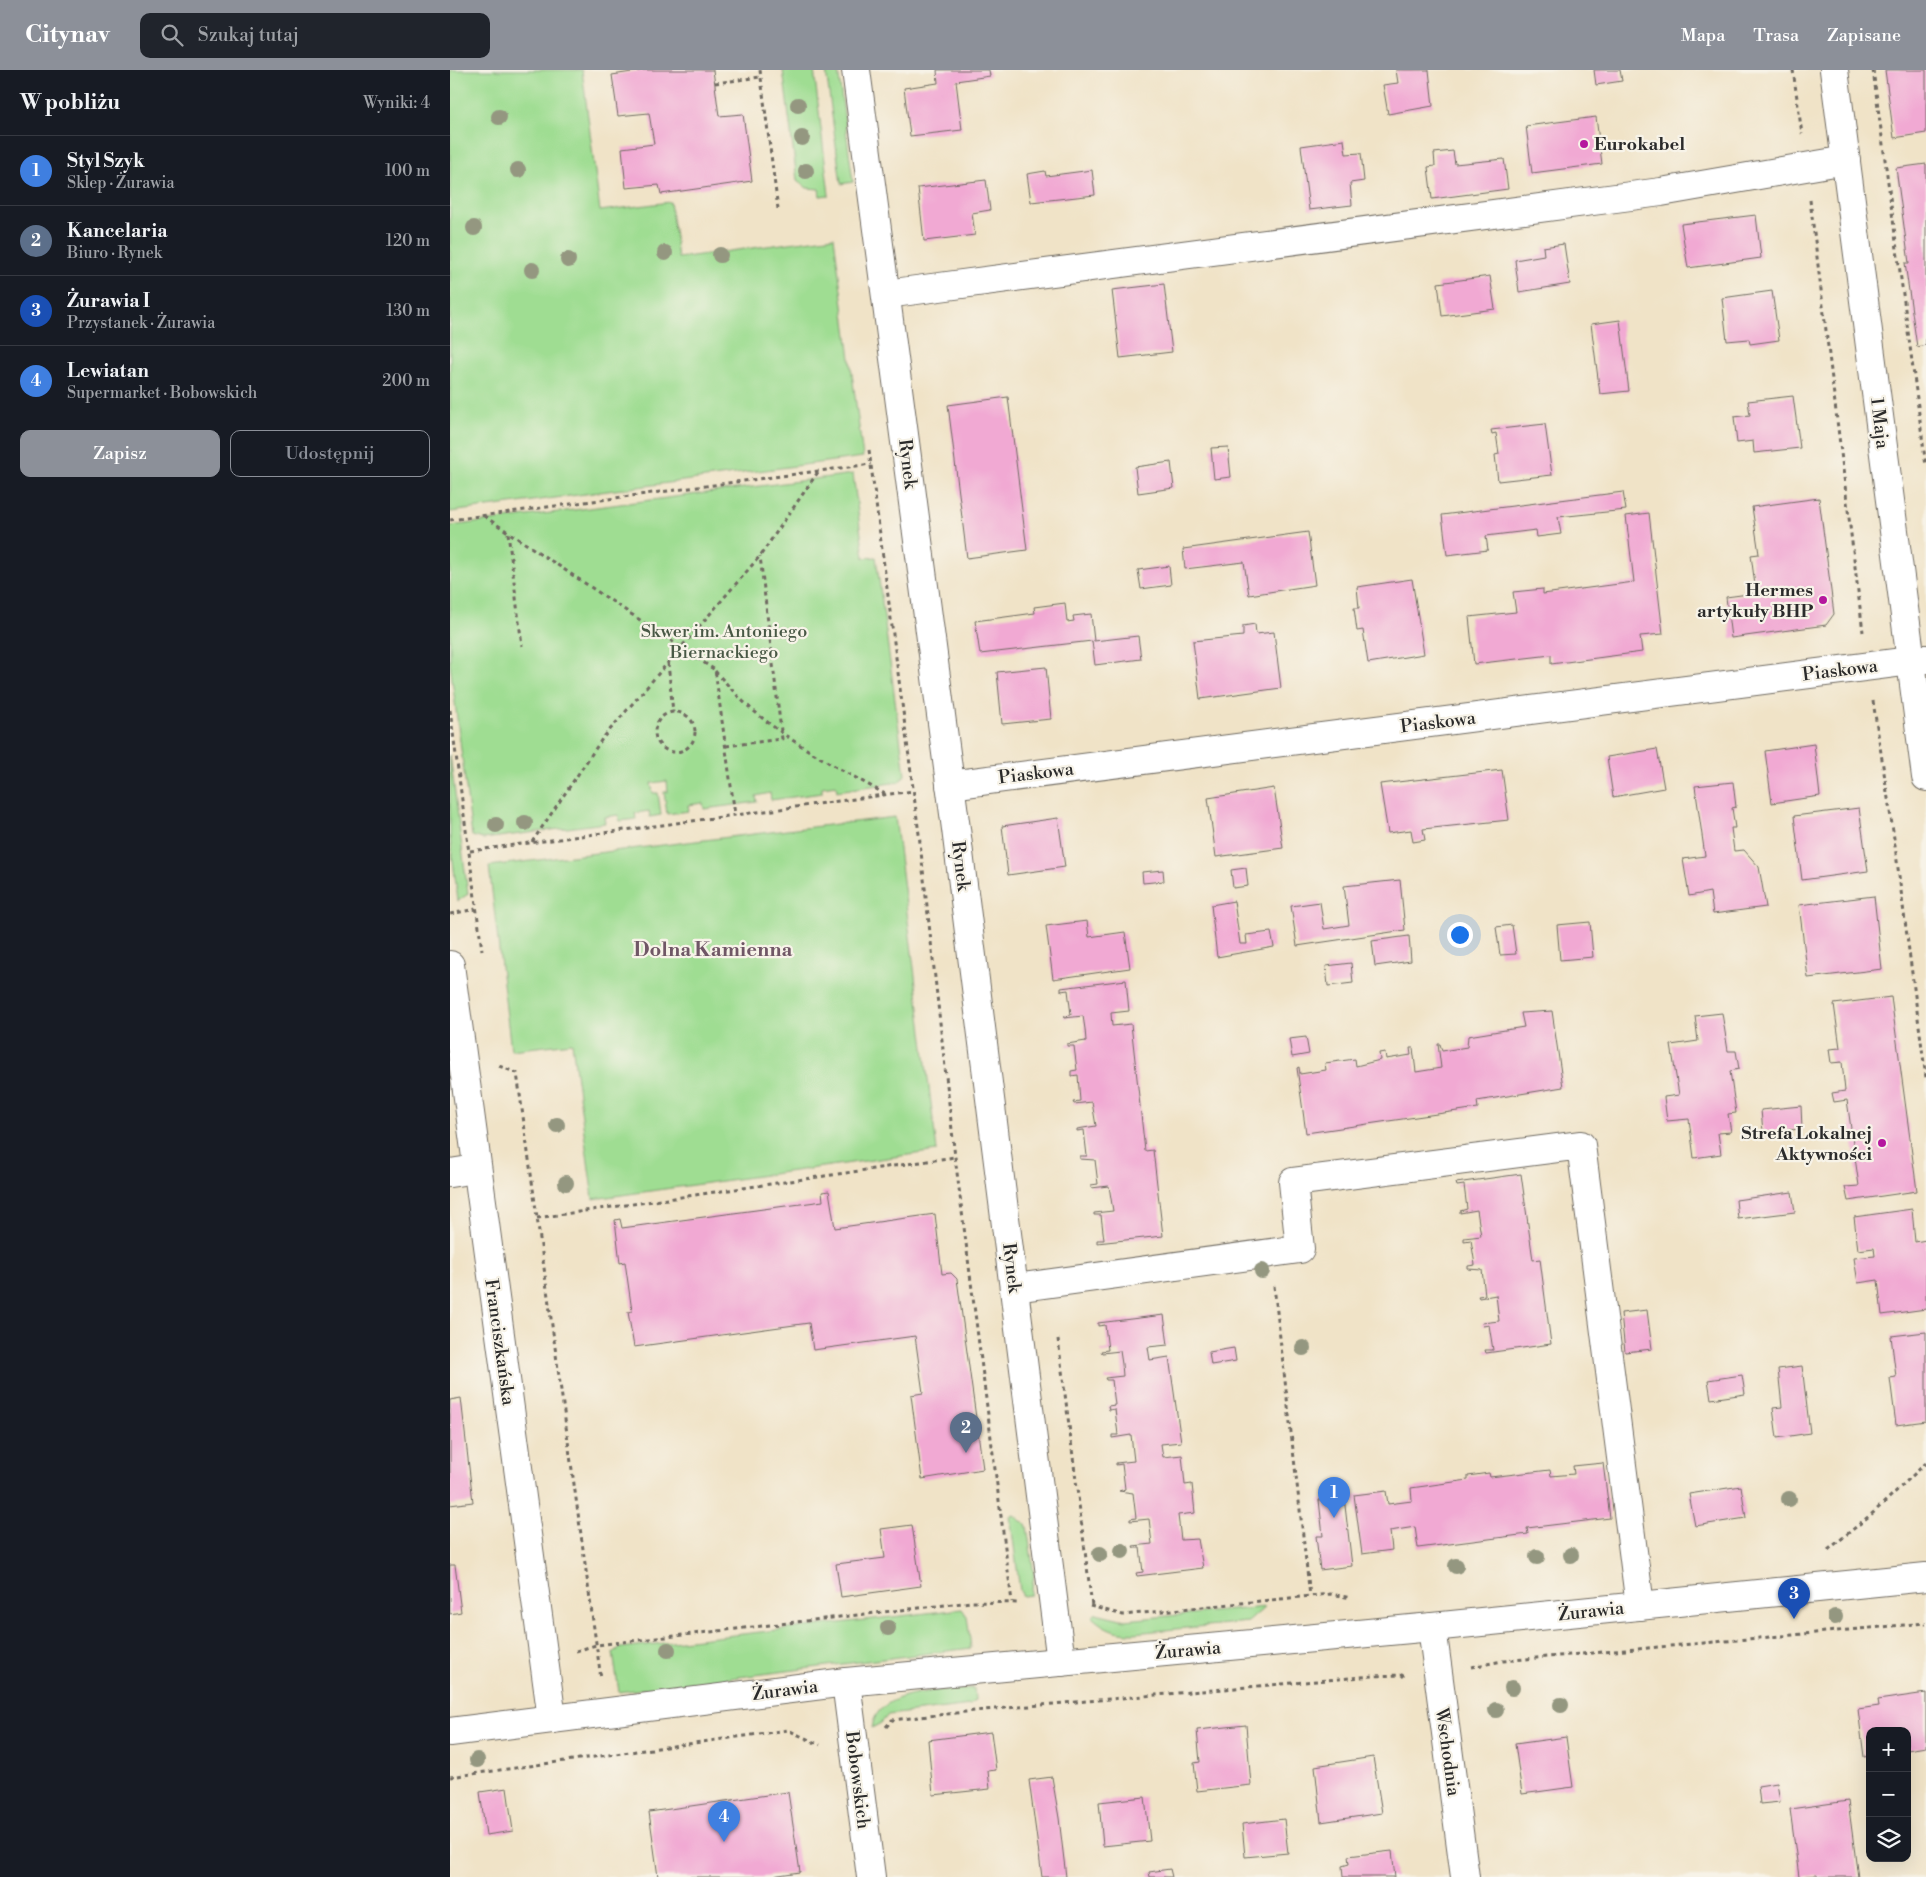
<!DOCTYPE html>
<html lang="pl">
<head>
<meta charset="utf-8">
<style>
  body { margin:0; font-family:"Libre Bodoni",serif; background:#20242c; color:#f1f3f6 }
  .controls { position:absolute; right:15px; bottom:15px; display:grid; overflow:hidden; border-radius:10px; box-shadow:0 5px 20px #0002 }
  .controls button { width:45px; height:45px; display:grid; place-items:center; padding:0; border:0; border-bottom:1px solid #363941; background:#171b24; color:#f1f3f6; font:25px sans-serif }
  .you { position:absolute; left:1009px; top:864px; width:18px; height:18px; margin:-12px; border:4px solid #fff; border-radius:50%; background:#1a73e8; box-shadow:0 0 0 8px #1a73e833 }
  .badge { display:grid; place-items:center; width:32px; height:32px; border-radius:50%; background:#8c9099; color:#fff; font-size:16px; font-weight:700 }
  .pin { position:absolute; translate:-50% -41px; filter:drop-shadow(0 1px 2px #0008) }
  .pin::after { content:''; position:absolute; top:26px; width:18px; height:15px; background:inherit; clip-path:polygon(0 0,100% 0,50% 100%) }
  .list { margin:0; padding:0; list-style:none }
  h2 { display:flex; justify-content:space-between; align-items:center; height:65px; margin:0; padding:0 20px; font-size:21px }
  h2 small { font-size:16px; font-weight:400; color:#9ea1a6 }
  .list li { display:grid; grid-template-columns:32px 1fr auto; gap:15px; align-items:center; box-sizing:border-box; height:70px; padding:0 20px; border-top:1px solid #363941 }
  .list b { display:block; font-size:19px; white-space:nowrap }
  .list p { margin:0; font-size:16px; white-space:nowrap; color:#9ea1a6 }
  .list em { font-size:16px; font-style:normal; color:#9ea1a6 }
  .actions { display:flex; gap:10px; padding:15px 20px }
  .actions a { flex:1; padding:11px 0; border:1px solid #8c9099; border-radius:10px; text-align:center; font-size:18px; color:#8c9099 }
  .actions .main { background:#8c9099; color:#fff }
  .icon { flex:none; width:28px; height:28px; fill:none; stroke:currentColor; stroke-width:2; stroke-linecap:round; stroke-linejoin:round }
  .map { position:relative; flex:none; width:1476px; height:1807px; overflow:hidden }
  header { display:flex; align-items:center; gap:30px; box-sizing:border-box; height:70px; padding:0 25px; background:#8c9099; color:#fff }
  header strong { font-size:24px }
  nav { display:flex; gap:28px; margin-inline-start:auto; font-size:18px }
  .search { width:350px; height:45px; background:#20242c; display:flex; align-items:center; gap:12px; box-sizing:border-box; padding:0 18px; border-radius:10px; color:#9ea1a6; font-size:19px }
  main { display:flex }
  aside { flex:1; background:#171b24 }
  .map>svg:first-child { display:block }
</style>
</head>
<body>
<header>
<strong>Citynav</strong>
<div class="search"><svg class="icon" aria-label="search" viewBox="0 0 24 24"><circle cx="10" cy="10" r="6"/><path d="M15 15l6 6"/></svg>Szukaj tutaj</div>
<nav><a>Mapa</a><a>Trasa</a><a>Zapisane</a></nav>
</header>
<main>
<aside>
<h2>W pobliżu<small>Wyniki: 4</small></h2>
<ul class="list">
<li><span class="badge" style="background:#3f7fe0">1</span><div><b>Styl Szyk</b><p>Sklep · Żurawia</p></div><em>100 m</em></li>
<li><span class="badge" style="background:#5c6f8a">2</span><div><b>Kancelaria</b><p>Biuro · Rynek</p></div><em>120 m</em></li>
<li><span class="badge" style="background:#1a4fb4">3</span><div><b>Żurawia I</b><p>Przystanek · Żurawia</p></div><em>130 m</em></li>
<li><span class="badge" style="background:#3f7fe0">4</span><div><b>Lewiatan</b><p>Supermarket · Bobowskich</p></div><em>200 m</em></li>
</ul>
<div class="actions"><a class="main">Zapisz</a><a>Udostępnij</a></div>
</aside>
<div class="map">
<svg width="1476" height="1807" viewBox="0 0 1476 1807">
  <rect width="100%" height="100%" fill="#f7f3e8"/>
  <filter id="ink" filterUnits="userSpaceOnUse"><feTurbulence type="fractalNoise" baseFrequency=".02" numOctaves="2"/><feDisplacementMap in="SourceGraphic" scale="10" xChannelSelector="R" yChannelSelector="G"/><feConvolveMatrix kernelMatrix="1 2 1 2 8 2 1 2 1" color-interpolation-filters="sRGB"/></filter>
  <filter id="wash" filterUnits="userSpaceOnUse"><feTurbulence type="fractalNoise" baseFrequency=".0096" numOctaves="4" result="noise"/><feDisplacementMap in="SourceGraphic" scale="20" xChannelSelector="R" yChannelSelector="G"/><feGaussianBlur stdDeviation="1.12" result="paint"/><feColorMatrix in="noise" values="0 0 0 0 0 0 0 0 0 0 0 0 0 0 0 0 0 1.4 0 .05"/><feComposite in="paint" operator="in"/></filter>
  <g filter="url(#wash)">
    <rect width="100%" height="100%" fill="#f0e3c7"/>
    <!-- green -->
    <g fill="#9fdd92" stroke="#65845e">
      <path d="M0,0H132L150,141L220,132L228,188L384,167L413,387L0,442Z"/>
      <path d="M333,0H364L379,125L370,126L369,119L357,118L347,110Z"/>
      <path d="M376,0H388L403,112L391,114Z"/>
      <path d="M403,404L414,488L426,487L455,705L449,712L387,721L386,715L372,717V723L321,730L320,723L306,726L307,732L254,739L253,733L238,735L239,741L217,744L214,722H218L217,711L201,713L203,723H208L211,745L200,747L199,741L185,743L186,749L170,751L168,745L154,747L155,753L33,769L22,766L0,593V456Z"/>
      <path d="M0,685L18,824L8,831L0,767Z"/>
      <path d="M445,747L487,1081L143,1129L122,973L61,980L39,796Z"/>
      <path d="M564,1445L577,1456L584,1505L581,1525L573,1526L570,1521L560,1446Z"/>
      <path d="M815,1537L798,1552L684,1563C666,1563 655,1559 642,1547L646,1543L675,1550Z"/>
      <path d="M512,1539L517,1546L521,1578L169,1622L163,1583L170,1578Z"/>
      <path d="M524,1618L525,1630L520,1635L438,1645L431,1653L422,1658C426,1618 494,1621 524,1618Z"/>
    </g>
    <g id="blocks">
      <!-- building -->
      <g fill="#f1a9d3">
        <path d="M195,0H263L269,46L293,44L302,111L211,124L209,115L176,118L172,78L204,74L199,43L168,46L162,5Z"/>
        <path d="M487,0H539L540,6L506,11L512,60L460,66L454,18L488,13Z"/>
        <path d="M946,0H979L983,36L938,44L933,15L948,13Z"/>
        <path d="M1144,0H1170L1172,11L1146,15Z"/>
        <path d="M1435,0H1476V63L1444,68Z"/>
        <path d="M1146,47L1152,94L1082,103L1076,56Z"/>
        <path d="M894,70L896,84L911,83L914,111L900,113L902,135L859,140L851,76Z"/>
        <path d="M1003,81L1005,94L1054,89L1058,119L982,129L978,97L985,96L984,83Z"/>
        <path d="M1476,94V275L1467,277L1455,193H1459L1446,98Z"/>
        <path d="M642,100L645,125L581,132L577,104L595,101L596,106Z"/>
        <path d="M536,110L540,140L522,143L525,165L474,171L468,118Z"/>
        <path d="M1306,145L1311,188L1238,198L1231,154Z"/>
        <path d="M1114,174L1120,214L1069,222L1065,190L1094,185L1093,177Z"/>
        <path d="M1040,206L1045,239L992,246L988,213Z"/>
        <path d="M714,214L722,282L670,288L662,220Z"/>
        <path d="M1322,221L1329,270L1300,274L1299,269L1277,271L1272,228Z"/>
        <path d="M1170,250L1179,321L1150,324L1141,254Z"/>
        <path d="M1343,326L1350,378L1304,383L1303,371L1287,373L1284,347L1300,345L1298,331Z"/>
        <path d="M558,327L577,480L517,488L498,335Z"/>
        <path d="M1095,354L1102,405L1048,411L1045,385L1049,384L1046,363L1042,364L1041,360Z"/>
        <path d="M778,377L781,407L764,409L761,378Z"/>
        <path d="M721,392L724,418L688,423L685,397Z"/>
        <path d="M1173,422L1176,440L1108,447L1111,464L1087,467L1086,460L1036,466L1038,480L997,485L992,445Z"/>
        <path d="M1369,428L1384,544L1376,555L1281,568L1276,527L1306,523L1301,485L1309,484L1302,437Z"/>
        <path d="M1199,443L1213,564L1190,566L1192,582L1101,594V585L1024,594L1019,547L1066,542L1063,522L1093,519V524L1184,512L1176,446Z"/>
        <path d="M858,462L865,515L799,525L794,492L735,499L733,479Z"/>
        <path d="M719,496L721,515L691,519L688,500Z"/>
        <path d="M962,509L974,584L918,593L913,560L907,561L904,538H909L907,517Z"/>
        <path d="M615,533L617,552L624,551L623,546L641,544L644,571L688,566L691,589L645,595L642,571L530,584L525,551L585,543L584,537Z"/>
        <path d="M805,554L806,564L824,562L831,618L750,629L743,571L793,566V556Z"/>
        <path d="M596,597L601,649L552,654L547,602Z"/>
        <path d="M1364,674L1370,726L1322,733L1315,681Z"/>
        <path d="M1207,679L1214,718L1163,727L1157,687Z"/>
        <path d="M1052,700L1059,750L973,759L975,770L963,772L961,760L938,763L930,714Z"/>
        <path d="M1283,712L1286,737L1282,738L1285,758H1281L1284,781L1294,780L1309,797L1316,837L1263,844L1260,822L1239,826L1233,789L1255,786L1245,716Z"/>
        <path d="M824,718L833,778L766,787L758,728Z"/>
        <path d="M1409,738L1418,801L1352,810L1344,746Z"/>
        <path d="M608,748L615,797L558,805L552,756Z"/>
        <path d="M796,798L798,816L783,818L781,800Z"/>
        <path d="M713,800L714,811L693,813L692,802Z"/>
        <path d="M950,810L955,860L847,876L841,836L870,832L874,859L899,855L894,816Z"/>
        <path d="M1424,826L1432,899L1358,908L1349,835Z"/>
        <path d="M784,831L790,874H797L796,865L821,862L824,877L767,887L761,835Z"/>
        <path d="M637,851L639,867L675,862L680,898L603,909L596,856Z"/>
        <path d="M1140,852L1143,887L1110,890L1107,855Z"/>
        <path d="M1062,855L1066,884L1050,885L1046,857Z"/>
        <path d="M959,866L961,891L925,896L922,871Z"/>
        <path d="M901,893L903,913L878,916L876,896Z"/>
        <path d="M676,910L679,941L661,943L662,956L681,954L695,1081L703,1080L713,1166L647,1173V1170H654L651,1145H644V1143L663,1141L659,1116L641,1118V1115L648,1114L645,1090L630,1089V1086H637L634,1060L627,1061V1059L646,1056L642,1032L624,1034L623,1032L630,1031L628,1005L621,1006V1001L627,1000L624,976H617V974L636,971L635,959L633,946L614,948V946L621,945L618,920L611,921V918Z"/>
        <path d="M1441,927L1467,1121L1398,1131L1395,1117L1409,1116L1397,1030L1384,1032L1382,1023L1395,1021L1392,992L1381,993L1379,979L1390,978L1384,934Z"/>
        <path d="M1102,941L1113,1017L1027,1031L1028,1038L856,1063L847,998L849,997L850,1004L876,1000L875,993L905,989L906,996L930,990L929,983L935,982L936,989L961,985L960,978H963L966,1002L991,998L988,974H990L992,981L1017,977L1018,966L1074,957L1071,943Z"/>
        <path d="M1272,943L1278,981H1286L1289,999L1280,1001L1286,1043L1278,1044L1281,1062L1268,1063L1271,1084L1244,1088L1239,1049L1217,1051L1214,1027L1229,1025L1221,975L1248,971L1245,946Z"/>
        <path d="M856,967L859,984L842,987L839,969Z"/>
        <path d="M1351,1036L1352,1059L1313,1062L1311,1040Z"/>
        <path d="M1071,1104L1083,1190L1090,1189L1101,1274L1036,1283L1035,1280H1043L1039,1255L1033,1256L1032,1253L1049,1251L1046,1225L1029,1228L1028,1226L1035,1225L1032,1200L1018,1199V1196L1025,1195L1021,1170L1014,1171V1168L1031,1166L1027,1140L1010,1143V1141L1017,1139L1014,1115L1007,1116L1006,1113Z"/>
        <path d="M379,1121L385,1158L485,1144L492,1204L501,1203L507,1209L533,1399L472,1409L461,1325L473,1323L465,1266L363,1280L359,1253L184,1277L178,1242L182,1241L175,1192L170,1193L165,1150L170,1149L172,1158L373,1131L372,1122Z"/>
        <path d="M1342,1122L1345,1142L1288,1149L1286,1130Z"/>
        <path d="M1462,1139L1465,1172L1476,1170V1239L1432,1245L1428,1210L1408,1213L1404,1188L1425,1186L1424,1178L1408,1180L1404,1147Z"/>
        <path d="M1197,1240L1202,1279L1175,1282L1171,1243Z"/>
        <path d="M714,1245L718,1275L698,1277L700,1290L719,1287L731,1372L711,1374L713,1387L732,1385L735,1415L742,1414L745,1443L728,1445L731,1470L748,1469L753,1498L687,1506L686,1503L693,1502L690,1478H684L683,1476L702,1474L699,1449L680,1451V1449L686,1448L683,1423L669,1421L675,1419L672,1394L666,1395V1393L684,1391L681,1365L662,1368V1365H668L665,1339L659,1340L658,1336L665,1335L662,1310H656L655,1308L673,1306L672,1294L670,1281L652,1283L651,1281L658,1280L655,1255L648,1256V1253Z"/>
        <path d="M1476,1262V1351L1446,1355L1440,1308L1446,1307L1441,1266Z"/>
        <path d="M784,1278L786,1291L761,1295L759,1282Z"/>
        <path d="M1352,1296L1360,1363L1327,1368L1323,1338L1332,1337L1328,1299Z"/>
        <path d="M1292,1305L1295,1324L1261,1329L1258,1310Z"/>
        <path d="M11,1328L23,1432L0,1435V1330Z"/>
        <path d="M1153,1393L1160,1448L1077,1458L1078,1464L968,1478L965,1457L940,1461L942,1480L912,1484L904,1425L936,1421L938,1434L962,1431L961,1418L1018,1410V1406L1039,1403L1040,1407L1100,1400L1101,1406L1124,1404L1123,1396Z"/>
        <path d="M1291,1416L1296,1448L1245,1456L1239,1424Z"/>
        <path d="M894,1427L902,1496L870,1500L866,1466H873L869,1430Z"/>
        <path d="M462,1455L471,1516L391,1527L386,1494L435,1488L431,1459Z"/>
        <path d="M0,1495H5L11,1542L0,1544Z"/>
        <path d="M1476,1623V1677L1457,1680V1661H1420V1686L1414,1687L1408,1639L1429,1636L1428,1630Z"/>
        <path d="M796,1655L801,1715L747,1721L744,1693L750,1692L747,1660Z"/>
        <path d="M541,1662L546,1700L538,1701L540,1719L483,1725L478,1670Z"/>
        <path d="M1116,1667L1123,1717L1072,1724L1065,1674Z"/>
        <path d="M923,1687L932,1743L871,1752L865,1696Z"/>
        <path d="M602,1707L609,1748L616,1807H592L579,1710Z"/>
        <path d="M1327,1713L1330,1732L1310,1734L1308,1716Z"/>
        <path d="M57,1718L63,1761L36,1765L30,1722Z"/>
        <path d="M338,1722L350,1802L314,1807H208L199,1742Z"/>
        <path d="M695,1727L700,1771L653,1776L649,1732Z"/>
        <path d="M1398,1731L1408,1807H1367V1805L1349,1807L1340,1739Z"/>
        <path d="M834,1749L838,1783L795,1787L792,1754Z"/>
        <path d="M942,1781L945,1807H893L892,1796L899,1794L898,1786Z"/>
        <path d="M720,1799L722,1807H700L699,1802Z"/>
      </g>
    </g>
  </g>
  <g filter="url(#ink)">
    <use href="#blocks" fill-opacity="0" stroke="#706b62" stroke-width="1"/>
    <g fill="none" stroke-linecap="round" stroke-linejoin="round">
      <!-- minor casing -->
      <g stroke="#706b62" stroke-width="30">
        <g id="minor">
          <path d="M406,0L506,759L611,1592"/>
          <path d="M1384,0L1476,707"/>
          <path d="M436,224L1211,122L1396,90"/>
          <path d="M500,715L1476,589"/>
          <path d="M0,895L102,1649"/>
          <path d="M0,1103L26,1099"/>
          <path d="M565,1218L850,1179L843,1112L1131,1075L1190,1536"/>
          <path d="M982,1557L1015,1807"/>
          <path d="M396,1612L421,1807"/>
          <path d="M0,1662L396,1612L982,1557L1476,1507"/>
        </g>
      </g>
      <!-- path -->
      <g stroke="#706b62" stroke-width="3" stroke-dasharray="4 4" stroke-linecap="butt">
        <path d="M310,0L328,139"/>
        <path d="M1343,0L1352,64"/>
        <path d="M1423,0L1476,396"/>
        <path d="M265,13L311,7"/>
        <path d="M1360,130L1413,562"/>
        <path d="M419,380L469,764L505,1087L562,1532"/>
        <path d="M34,446L265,600L285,745"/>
        <path d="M0,450L421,394"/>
        <path d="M58,463L72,576"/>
        <path d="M218,593L223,642"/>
        <path d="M265,601C278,615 290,630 305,642C344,675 390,699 435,724"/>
        <path d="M1423,631L1443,761L1476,1008"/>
        <path d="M0,640L32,880"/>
        <circle cx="225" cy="662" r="20"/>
        <path d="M276,676L332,669L310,486"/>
        <path d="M82,772L152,669L310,486L368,402"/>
        <path d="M20,781L463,721"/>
        <path d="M0,844L26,839"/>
        <path d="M49,996L67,1003L151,1609"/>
        <path d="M87,1148L505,1087"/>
        <path d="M824,1216L860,1526"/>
        <path d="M608,1269L642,1536"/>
        <path d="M1378,1480L1424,1442L1476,1393"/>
        <path d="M640,1536L673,1545L880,1524L901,1528"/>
        <path d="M126,1581L146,1575L521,1532L569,1533"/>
        <path d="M1021,1597L1053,1591L1476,1553"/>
        <path d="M436,1657L442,1650L534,1640L923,1606L952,1605L954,1607"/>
        <path d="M0,1707L338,1660L370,1675"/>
      </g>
      <!-- minor -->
      <use href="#minor" stroke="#fff" stroke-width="28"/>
    </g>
    <!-- trees -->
    <g fill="#949780">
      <circle cx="348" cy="35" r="8"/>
      <circle cx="49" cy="47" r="8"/>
      <circle cx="352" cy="68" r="8"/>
      <circle cx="68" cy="100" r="8"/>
      <circle cx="356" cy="101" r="8"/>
      <circle cx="24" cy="158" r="8"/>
      <circle cx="215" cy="183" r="8"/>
      <circle cx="270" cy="185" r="8"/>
      <circle cx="118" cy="190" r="8"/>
      <circle cx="82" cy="200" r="8"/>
      <circle cx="75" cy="753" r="8"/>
      <circle cx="46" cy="755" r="8"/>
      <circle cx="107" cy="1055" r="8"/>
      <circle cx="116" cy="1113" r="8"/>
      <circle cx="812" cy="1201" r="8"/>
      <circle cx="853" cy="1278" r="8"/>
      <circle cx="1339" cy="1429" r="8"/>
      <circle cx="672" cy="1481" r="8"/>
      <circle cx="650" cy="1484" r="8"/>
      <circle cx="1121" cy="1485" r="8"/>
      <circle cx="1087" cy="1487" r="8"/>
      <circle cx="1006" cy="1496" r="8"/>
      <circle cx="1385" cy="1547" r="8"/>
      <circle cx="438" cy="1558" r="8"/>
      <circle cx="218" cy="1580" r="8"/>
      <circle cx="1062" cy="1618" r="8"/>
      <circle cx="1111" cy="1635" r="8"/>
      <circle cx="1046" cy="1640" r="8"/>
      <circle cx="27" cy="1690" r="8"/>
    </g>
  </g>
  <!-- markers -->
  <g fill="#b5179e" stroke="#f7f3e8" stroke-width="2">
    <circle cx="1134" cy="74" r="5"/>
    <circle cx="1373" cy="530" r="5"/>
    <circle cx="1432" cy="1073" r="5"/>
  </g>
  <g text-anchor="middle" stroke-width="4.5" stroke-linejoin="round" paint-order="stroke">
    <!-- poi labels -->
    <g font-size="18" font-weight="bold" fill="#2b2b2b" stroke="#f7f3e8" text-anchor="end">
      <text x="1144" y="80" text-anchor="start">Eurokabel</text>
      <text x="1363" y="526">Hermes<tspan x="1363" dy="21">artykuły BHP</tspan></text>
      <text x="1422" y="1069">Strefa Lokalnej<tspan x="1422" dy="21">Aktywności</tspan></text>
    </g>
    <!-- street labels -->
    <g font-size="18" fill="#2b2b2b" stroke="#f7f3e8">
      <text transform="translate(1430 353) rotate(83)" y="6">1 Maja</text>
      <text transform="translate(458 394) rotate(83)" y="6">Rynek</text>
      <text transform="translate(1390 600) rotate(-7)" y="6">Piaskowa</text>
      <text transform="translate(988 652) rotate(-7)" y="6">Piaskowa</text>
      <text transform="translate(586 703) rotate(-7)" y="6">Piaskowa</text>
      <text transform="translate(511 796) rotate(83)" y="6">Rynek</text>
      <text transform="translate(562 1198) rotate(83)" y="6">Rynek</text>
      <text transform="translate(50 1272) rotate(82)" y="6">Franciszkańska</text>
      <text transform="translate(1141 1541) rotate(-6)" y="6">Żurawia</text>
      <text transform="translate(738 1580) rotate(-5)" y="6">Żurawia</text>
      <text transform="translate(335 1620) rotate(-7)" y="6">Żurawia</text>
      <text transform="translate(998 1682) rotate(82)" y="6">Wschodnia</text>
      <text transform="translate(408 1710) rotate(83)" y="6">Bobowskich</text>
    </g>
    <!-- park labels -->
    <g font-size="18" fill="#485845" stroke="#f7f3e8">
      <text x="274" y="567">Skwer im. Antoniego<tspan x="274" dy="21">Biernackiego</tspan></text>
    </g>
    <!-- quarter labels -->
    <g font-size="20" font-weight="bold" fill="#705766" stroke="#f7f3e8">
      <text x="263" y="886">Dolna Kamienna</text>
    </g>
  </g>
</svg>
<div class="controls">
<button>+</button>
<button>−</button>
<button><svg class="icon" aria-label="layers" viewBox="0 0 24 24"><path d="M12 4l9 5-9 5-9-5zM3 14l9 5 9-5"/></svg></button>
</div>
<div class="you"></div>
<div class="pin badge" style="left:884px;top:1448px;background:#3f7fe0">1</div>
<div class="pin badge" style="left:516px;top:1383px;background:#5c6f8a">2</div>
<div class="pin badge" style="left:1344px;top:1549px;background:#1a4fb4">3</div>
<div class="pin badge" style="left:274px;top:1772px;background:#3f7fe0">4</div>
</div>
</main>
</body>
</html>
